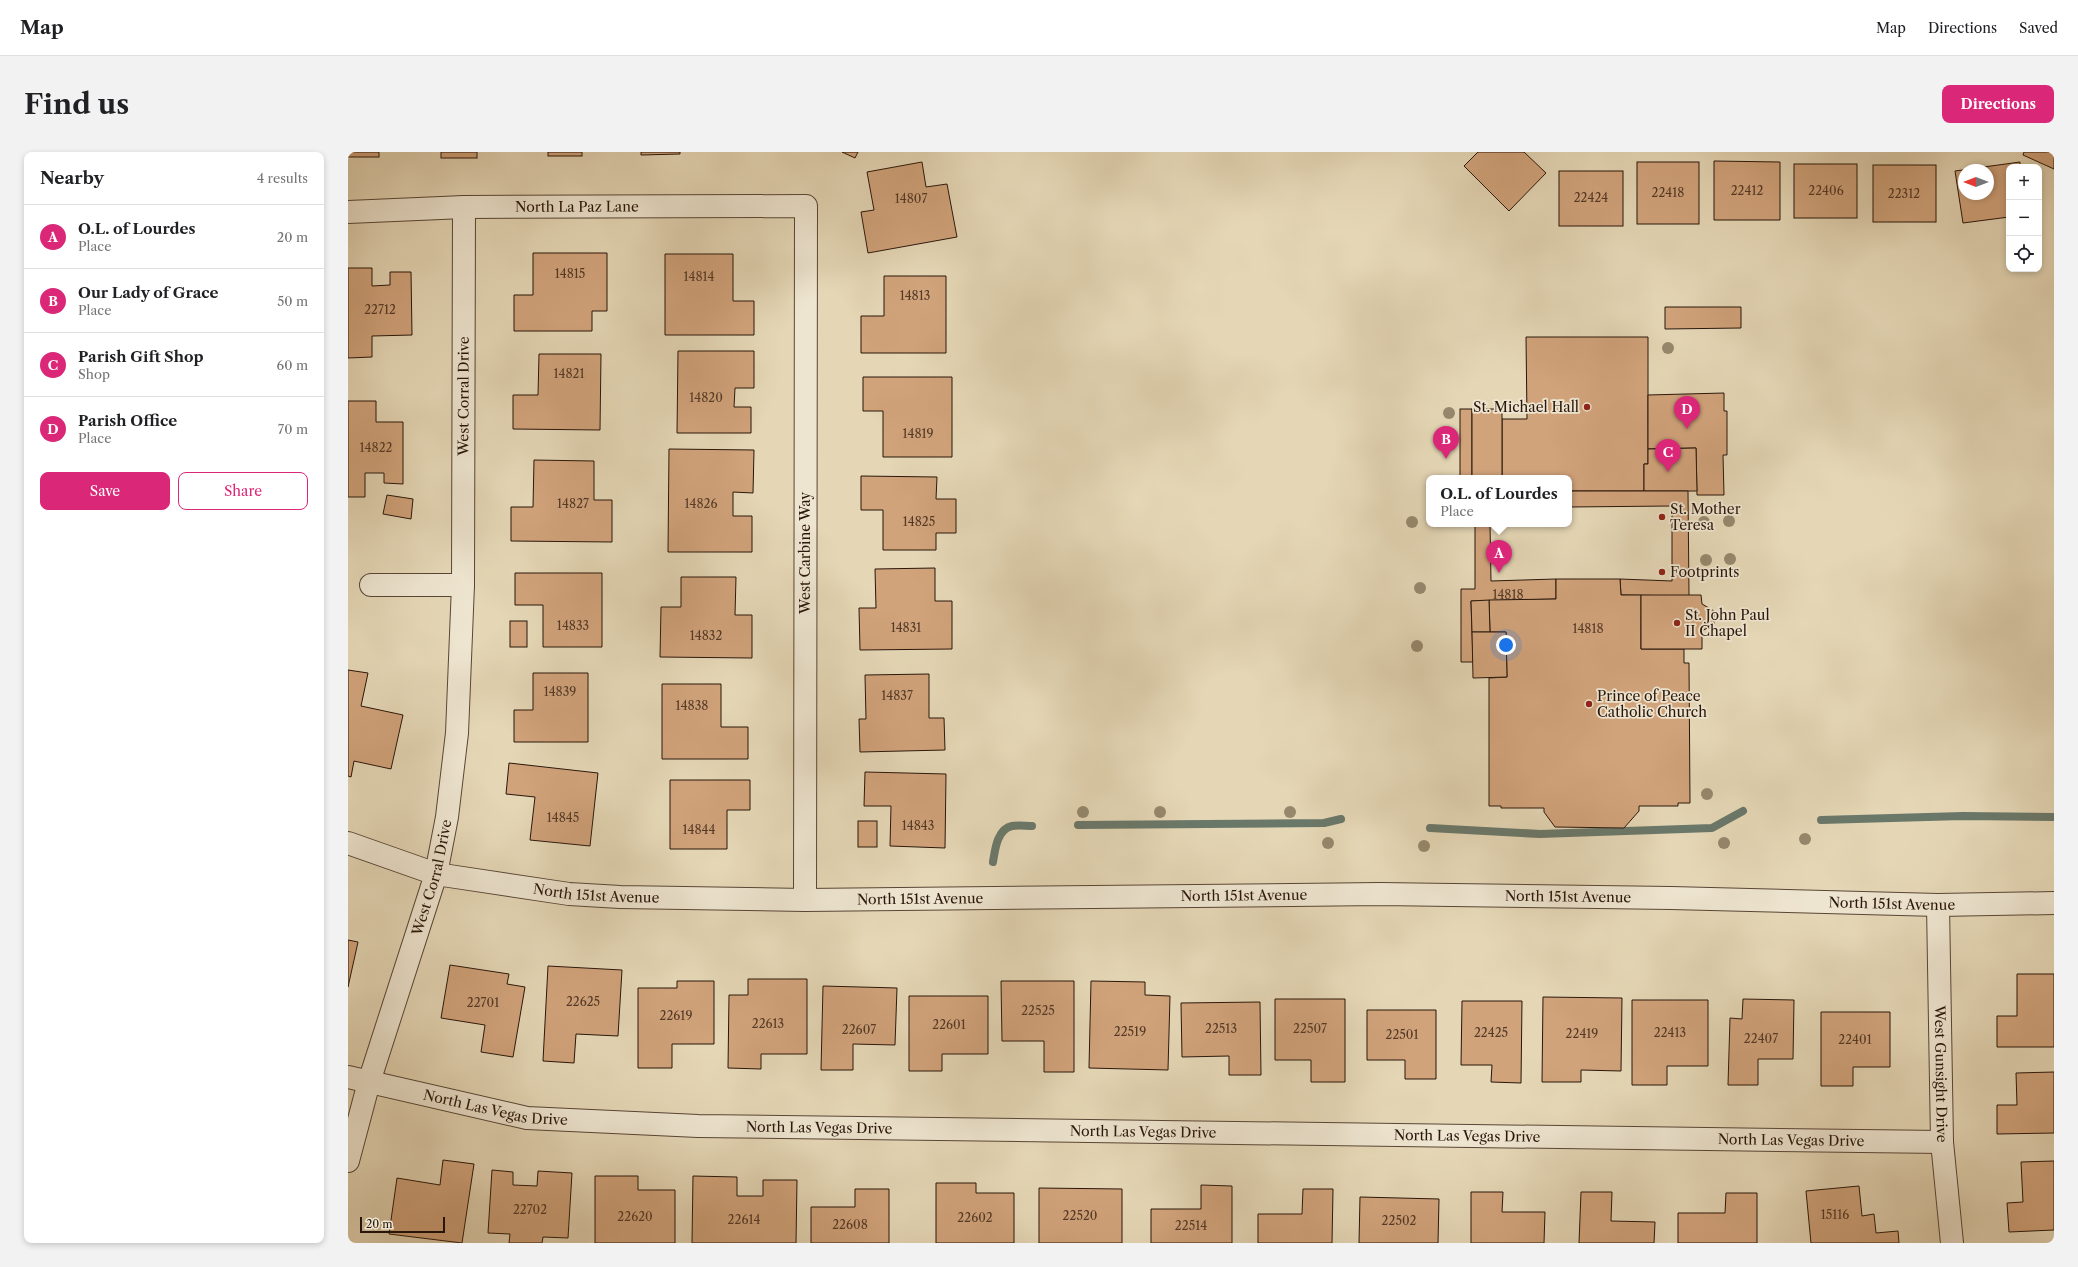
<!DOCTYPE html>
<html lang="en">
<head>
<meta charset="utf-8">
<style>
  body { margin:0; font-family:"Libre Caslon Text",serif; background:#f2f2f2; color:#202124 }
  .controls { position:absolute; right:12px; top:12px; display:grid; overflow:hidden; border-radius:8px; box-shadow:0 2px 6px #0003 }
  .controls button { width:36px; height:36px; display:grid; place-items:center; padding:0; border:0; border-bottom:1px solid #e0e0e0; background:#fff; color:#202124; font:20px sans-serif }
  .compass { position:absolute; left:1610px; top:12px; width:36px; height:36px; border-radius:50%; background:#fff; box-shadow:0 2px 6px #0003; rotate:270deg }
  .scale { position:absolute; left:12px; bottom:10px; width:85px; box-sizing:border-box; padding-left:4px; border:2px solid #29160b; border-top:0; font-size:11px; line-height:14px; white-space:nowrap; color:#29160b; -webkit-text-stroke:3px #eee5d0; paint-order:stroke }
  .you { position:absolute; left:1158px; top:493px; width:14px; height:14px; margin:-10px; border:3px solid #fff; border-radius:50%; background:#1a73e8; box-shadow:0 0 0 6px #1a73e833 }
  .badge { display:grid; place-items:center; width:26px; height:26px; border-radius:50%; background:#db2777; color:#fff; font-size:13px; font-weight:700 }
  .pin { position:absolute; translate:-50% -33px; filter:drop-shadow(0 1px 2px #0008) }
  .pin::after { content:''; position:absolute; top:21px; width:14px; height:12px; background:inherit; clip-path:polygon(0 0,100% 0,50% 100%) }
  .popup { position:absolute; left:1078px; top:323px; width:146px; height:52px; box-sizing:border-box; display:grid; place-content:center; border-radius:8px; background:#fff; filter:drop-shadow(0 1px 3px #0005); font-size:13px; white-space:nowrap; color:#757577 }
  .popup b { font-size:15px; color:#202124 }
  .popup::after { content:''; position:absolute; left:50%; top:100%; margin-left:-8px; border:8px solid transparent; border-top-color:#fff }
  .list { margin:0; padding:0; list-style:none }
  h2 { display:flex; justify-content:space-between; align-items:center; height:52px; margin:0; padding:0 16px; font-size:17px }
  h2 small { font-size:13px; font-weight:400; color:#757577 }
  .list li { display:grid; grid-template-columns:26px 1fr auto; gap:12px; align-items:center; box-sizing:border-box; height:64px; padding:0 16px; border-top:1px solid #e0e0e0 }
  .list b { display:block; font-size:15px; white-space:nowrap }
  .list p { margin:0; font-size:13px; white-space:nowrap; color:#757577 }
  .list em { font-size:13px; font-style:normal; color:#757577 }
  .actions { display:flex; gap:8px; padding:12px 16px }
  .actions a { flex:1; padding:9px 0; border:1px solid #db2777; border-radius:8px; text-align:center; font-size:14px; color:#db2777 }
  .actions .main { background:#db2777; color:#fff }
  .icon { flex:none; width:22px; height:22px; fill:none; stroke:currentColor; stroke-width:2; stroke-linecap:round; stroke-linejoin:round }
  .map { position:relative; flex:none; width:1706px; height:1091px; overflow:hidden; border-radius:8px }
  header { display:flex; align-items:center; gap:24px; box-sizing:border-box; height:56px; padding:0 20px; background:#fff; border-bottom:1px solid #e0e0e0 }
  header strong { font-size:19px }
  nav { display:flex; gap:22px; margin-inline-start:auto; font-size:14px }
  .intro { display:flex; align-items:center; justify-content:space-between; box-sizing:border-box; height:96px; padding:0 24px }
  h1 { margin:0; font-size:28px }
  .button { padding:10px 18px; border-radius:8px; background:#db2777; color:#fff; font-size:14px; font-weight:700 }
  main { display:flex; gap:24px; padding:0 24px }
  aside { flex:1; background:#fff; border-radius:8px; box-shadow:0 2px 6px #0003 }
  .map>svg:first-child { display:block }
</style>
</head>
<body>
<header>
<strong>Map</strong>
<nav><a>Map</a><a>Directions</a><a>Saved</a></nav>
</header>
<div class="intro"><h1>Find us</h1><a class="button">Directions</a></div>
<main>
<aside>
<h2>Nearby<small>4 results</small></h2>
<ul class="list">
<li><span class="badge">A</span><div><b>O.L. of Lourdes</b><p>Place</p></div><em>20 m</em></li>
<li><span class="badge">B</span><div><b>Our Lady of Grace</b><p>Place</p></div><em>50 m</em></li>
<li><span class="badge">C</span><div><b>Parish Gift Shop</b><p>Shop</p></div><em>60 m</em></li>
<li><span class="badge">D</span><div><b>Parish Office</b><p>Place</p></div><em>70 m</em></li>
</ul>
<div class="actions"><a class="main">Save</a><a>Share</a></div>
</aside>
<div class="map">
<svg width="1706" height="1091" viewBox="0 0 1706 1091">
  <rect width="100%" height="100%" fill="#e5d7b6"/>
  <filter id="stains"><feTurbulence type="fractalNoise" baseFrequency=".005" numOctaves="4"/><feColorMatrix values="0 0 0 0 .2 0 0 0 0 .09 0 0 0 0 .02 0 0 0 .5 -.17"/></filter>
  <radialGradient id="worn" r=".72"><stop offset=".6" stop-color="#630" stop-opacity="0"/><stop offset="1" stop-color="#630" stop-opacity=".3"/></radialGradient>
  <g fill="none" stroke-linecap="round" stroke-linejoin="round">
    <!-- stream -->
    <g stroke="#6a786a" stroke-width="8">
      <path d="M1473,668L1615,664L1706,665"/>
      <path d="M730,673L976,671L993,667"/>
      <path d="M1082,676L1192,682L1364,676L1395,659"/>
      <path d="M645,710C647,698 649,677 664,674C670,673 678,674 684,674"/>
    </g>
  </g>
  <!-- building -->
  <g fill="#d1a37b" stroke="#29160b" fill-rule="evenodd">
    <rect x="0" y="0" width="31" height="5"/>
    <rect x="93" y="0" width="36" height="6"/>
    <rect x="200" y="0" width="34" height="4"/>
    <path d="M293,0H332V2L293,3Z"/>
    <path d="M494,0H510L507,6Z"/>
    <path d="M1130,0H1176L1198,21L1161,59L1116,14Z"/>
    <path d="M1676,0H1706V17L1675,3Z"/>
    <path d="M1366,9L1432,10V68H1366Z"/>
    <path d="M574,10L578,35L599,32L609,85L520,101L513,60L526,58L519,20Z"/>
    <rect x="1289" y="10" width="62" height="62"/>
    <path d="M1672,10V15H1661V65L1615,71L1607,19ZM1616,18H1640V42H1616Z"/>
    <rect x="1446" y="12" width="63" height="54"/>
    <rect x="1525" y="13" width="63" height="57"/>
    <rect x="1211" y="19" width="64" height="55"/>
    <path d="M185,101H259V159H244V179H166V143H185Z"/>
    <path d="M317,102H385V149H406V183H317Z"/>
    <path d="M0,116H24V134L42,133V120H63L64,183L24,184V205L0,206Z"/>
    <path d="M536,124H598V201H513V164H536Z"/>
    <path d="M1317,155H1393V176L1317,177Z"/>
    <path d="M1178,185H1300V312H1296V339H1221V326H1154V267H1179Z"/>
    <path d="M330,199H406V236H387L386,255H403V281H329Z"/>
    <path d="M191,202H253L252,278L165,277V243H190Z"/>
    <path d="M515,225H604V305H535V259H515Z"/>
    <path d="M1376,241V259H1379V303H1375L1376,343H1349L1348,296L1300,297V243Z"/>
    <path d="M0,249H28V270H55V332L36,331V321H17V345H0Z"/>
    <rect x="1112" y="257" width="12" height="69"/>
    <rect x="1124" y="257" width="30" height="69"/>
    <path d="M1348,296L1349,339H1296V312H1300V297Z"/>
    <path d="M321,297L406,298L405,341L385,340V364H404V400H320Z"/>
    <path d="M186,308L246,309V348H264V390L163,389V355H185Z"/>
    <path d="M513,324L589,325L588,347H608V381H588V398H535V358H513Z"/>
    <path d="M1221,339H1340L1341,444L1273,443L1272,427L1324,429V354L1221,355Z"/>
    <path d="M39,343L65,347L63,367L35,362Z"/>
    <path d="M1127,372H1142L1143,429L1208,427V447L1123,449L1125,510H1113V437H1127Z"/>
    <path d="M587,416V449H604V497L512,498L511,456H528L527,417Z"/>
    <path d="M167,421H254V495H195V453H167Z"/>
    <path d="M333,425H388L387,463H404V506L312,505L313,455H333Z"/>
    <path d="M1208,427H1272L1273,443H1293V497H1336V511H1341L1342,651H1330V654H1291V659L1276,676L1207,675L1196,660V656H1153V654H1141V526L1159,525L1158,480H1142L1141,448L1208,447Z"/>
    <path d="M1293,443H1353L1354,452L1366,459V472L1354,479V497H1293Z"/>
    <path d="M1141,448L1142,480H1124L1123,449Z"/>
    <rect x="162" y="469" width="17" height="26"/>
    <path d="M1124,480H1158L1159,525L1125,526Z"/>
    <path d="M0,518L20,521L13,554L55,563L43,617L6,609L3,625L0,624Z"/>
    <path d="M185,521H240V590H166V558H185Z"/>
    <path d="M581,522V566H596L597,598L512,600L511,567H518L517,523Z"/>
    <path d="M314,532H373V575H400V607H314Z"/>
    <path d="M161,611L250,621L242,694L182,688L187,645L158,642Z"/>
    <path d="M517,620L598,622L597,696L542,694L543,654H516Z"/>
    <path d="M322,628H402V658H379V697H322Z"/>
    <rect x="510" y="669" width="19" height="26"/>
    <path d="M0,788L10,790L0,835Z"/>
    <path d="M102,813L161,822L159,832L177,835L165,905L133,900L137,873L93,866Z"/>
    <path d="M200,814L274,818L270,884L228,882L226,911L195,909Z"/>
    <path d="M1669,822H1706V895H1649V864H1669Z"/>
    <path d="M400,827H459V902H413V917L380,916L381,843H400Z"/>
    <path d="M329,829H366V892H324V916H290V836H329Z"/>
    <path d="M653,829H726V920H696V889H654Z"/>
    <path d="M743,829L797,830V843L822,844L820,918L741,916Z"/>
    <path d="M475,834L549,836L547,893L505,892V918H473Z"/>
    <path d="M561,844H640V902H594V919H561Z"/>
    <path d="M1195,845L1274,846L1273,919L1233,918V930H1194Z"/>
    <path d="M927,847H997V930H963V908H927Z"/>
    <path d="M1395,847L1446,848L1445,907H1410V933H1380L1382,866L1394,867Z"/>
    <path d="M1284,848H1360V914H1319V933H1284Z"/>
    <path d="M1114,849H1174L1173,931L1143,930L1144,913H1113Z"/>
    <path d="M912,850L913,923H881V904L834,905L833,851Z"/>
    <path d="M1019,858H1088V927H1057V908H1019Z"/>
    <path d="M1473,860H1542V915H1505V934H1473Z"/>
    <path d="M1706,920V981L1649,982V953H1669L1668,921Z"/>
    <path d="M95,1008L126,1012L114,1091L41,1082L49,1026L92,1033Z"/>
    <path d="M1706,1009V1078L1661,1080L1659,1051L1675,1050L1673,1010Z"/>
    <path d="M144,1018L165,1020V1033L189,1034L190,1019L224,1021L220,1086L195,1085L194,1091H161L162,1082L140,1081Z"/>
    <path d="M247,1024H290V1038H327V1091H247Z"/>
    <path d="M345,1024L389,1025V1044H415V1028H449L448,1091H344Z"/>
    <path d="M588,1031H628V1041H666V1091H588Z"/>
    <path d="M853,1033L884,1034V1091H803V1057H853Z"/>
    <path d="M1511,1034L1514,1064L1526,1062L1528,1081L1550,1079L1551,1091H1463L1458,1039Z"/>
    <path d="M691,1036L774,1037V1091H691Z"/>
    <path d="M507,1037H541V1091H463V1055H507Z"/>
    <path d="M955,1037H985L984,1091H910V1062H954Z"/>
    <path d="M1123,1040H1155L1154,1060H1197L1196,1091H1123Z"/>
    <path d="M1233,1040H1264L1263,1069L1307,1070L1306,1091H1231Z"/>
    <path d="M1378,1041H1409V1091H1330V1061H1377Z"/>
    <path d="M1012,1045L1091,1047L1090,1091H1011Z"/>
  </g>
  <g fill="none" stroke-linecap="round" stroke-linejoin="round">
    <!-- minor casing -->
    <g stroke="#584636" stroke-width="24">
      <g id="minor">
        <path id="s1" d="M0,60L116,55L458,54L457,748"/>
        <path d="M23,433H115"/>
        <path id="s2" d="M1590,753L1594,990L1604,1091"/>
        <path id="s3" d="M0,925L179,966L350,974L1594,990"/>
        <path id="s4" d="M0,1009L21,930L88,722L99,665L109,581L115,433L116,55"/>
      </g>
    </g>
    <!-- tertiary casing -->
    <g stroke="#584636" stroke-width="24">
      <g id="tertiary">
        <path id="s5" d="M0,691L88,722L221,742L272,745L457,748L1032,742L1323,746L1590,753L1706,751"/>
      </g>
    </g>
    <!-- minor -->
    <use href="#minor" stroke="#eee5d0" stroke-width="22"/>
    <!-- tertiary -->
    <use href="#tertiary" stroke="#eee5d0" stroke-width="22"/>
  </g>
  <!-- trees -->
  <g fill="#96886d">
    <circle cx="1320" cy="196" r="6"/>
    <circle cx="1101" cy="261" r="6"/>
    <circle cx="1099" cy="289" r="6"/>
    <circle cx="1381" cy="369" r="6"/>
    <circle cx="1064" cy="370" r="6"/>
    <circle cx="1356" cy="370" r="6"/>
    <circle cx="1382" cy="407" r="6"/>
    <circle cx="1358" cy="408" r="6"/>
    <circle cx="1072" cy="436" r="6"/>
    <circle cx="1069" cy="494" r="6"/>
    <circle cx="1359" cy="642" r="6"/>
    <circle cx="735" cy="660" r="6"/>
    <circle cx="812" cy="660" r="6"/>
    <circle cx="942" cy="660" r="6"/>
    <circle cx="1457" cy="687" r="6"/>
    <circle cx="980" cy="691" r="6"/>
    <circle cx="1376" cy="691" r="6"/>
    <circle cx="1076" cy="694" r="6"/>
  </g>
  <!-- markers -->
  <g fill="#8f2418" stroke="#eee5d0" stroke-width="1.5">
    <circle cx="1239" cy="255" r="4"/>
    <circle cx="1314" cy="365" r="4"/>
    <circle cx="1314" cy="420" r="4"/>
    <circle cx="1329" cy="471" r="4"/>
    <circle cx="1241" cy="552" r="4"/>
  </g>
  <g text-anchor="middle" stroke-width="3.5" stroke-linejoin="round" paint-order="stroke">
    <!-- number labels -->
    <g font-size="12" fill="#533927">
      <text x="1399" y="43">22412</text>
      <text x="1478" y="43">22406</text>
      <text x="1320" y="45">22418</text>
      <text x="1556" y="46">22312</text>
      <text x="1243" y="50">22424</text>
      <text x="563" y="51">14807</text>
      <text x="222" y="126">14815</text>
      <text x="351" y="129">14814</text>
      <text x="567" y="148">14813</text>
      <text x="32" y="162">22712</text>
      <text x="221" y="226">14821</text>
      <text x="358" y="250">14820</text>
      <text x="570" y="286">14819</text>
      <text x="28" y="300">14822</text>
      <text x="225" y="356">14827</text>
      <text x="353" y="356">14826</text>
      <text x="571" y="374">14825</text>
      <text x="1160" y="447">14818</text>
      <text x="225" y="478">14833</text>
      <text x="558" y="480">14831</text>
      <text x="1240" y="481">14818</text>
      <text x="358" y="488">14832</text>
      <text x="212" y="544">14839</text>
      <text x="549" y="548">14837</text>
      <text x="344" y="558">14838</text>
      <text x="215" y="670">14845</text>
      <text x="570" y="678">14843</text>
      <text x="351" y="682">14844</text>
      <text x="235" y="854">22625</text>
      <text x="135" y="855">22701</text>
      <text x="690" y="863">22525</text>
      <text x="328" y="868">22619</text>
      <text x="420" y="876">22613</text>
      <text x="601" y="877">22601</text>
      <text x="873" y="881">22513</text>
      <text x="962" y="881">22507</text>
      <text x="511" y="882">22607</text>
      <text x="782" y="884">22519</text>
      <text x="1143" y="885">22425</text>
      <text x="1322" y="885">22413</text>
      <text x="1234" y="886">22419</text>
      <text x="1054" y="887">22501</text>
      <text x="1413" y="891">22407</text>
      <text x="1507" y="892">22401</text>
      <text x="182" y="1062">22702</text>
      <text x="1487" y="1067">15116</text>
      <text x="732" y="1068">22520</text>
      <text x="287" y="1069">22620</text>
      <text x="627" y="1070">22602</text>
      <text x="396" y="1072">22614</text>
      <text x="1051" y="1073">22502</text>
      <text x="502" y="1077">22608</text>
      <text x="843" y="1078">22514</text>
    </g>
    <!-- street labels -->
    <g font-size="14" fill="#29160b" stroke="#eee5d0">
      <text dy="5" stroke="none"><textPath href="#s1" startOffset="229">North La Paz Lane</textPath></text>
      <text dy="5" stroke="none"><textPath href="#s4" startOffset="780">West Corral Drive</textPath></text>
      <text transform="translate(457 401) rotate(-90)" y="5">West Carbine Way</text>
      <text dy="5" stroke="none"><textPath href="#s4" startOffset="296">West Corral Drive</textPath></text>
      <text dy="5" stroke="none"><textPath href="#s5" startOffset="255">North 151st Avenue</textPath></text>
      <text dy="5" stroke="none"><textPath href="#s5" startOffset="903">North 151st Avenue</textPath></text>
      <text dy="5" stroke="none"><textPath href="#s5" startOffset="1227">North 151st Avenue</textPath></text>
      <text dy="5" stroke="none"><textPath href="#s5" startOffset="579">North 151st Avenue</textPath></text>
      <text dy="5" stroke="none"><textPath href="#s5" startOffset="1551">North 151st Avenue</textPath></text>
      <text dy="5" stroke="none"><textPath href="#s2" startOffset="169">West Gunsight Drive</textPath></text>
      <text dy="5" stroke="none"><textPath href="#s3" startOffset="151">North Las Vegas Drive</textPath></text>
      <text dy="5" stroke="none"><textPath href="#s3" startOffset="476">North Las Vegas Drive</textPath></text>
      <text dy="5" stroke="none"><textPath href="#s3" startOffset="800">North Las Vegas Drive</textPath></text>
      <text dy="5" stroke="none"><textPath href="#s3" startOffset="1124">North Las Vegas Drive</textPath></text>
      <text dy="5" stroke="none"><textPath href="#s3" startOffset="1448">North Las Vegas Drive</textPath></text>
    </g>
    <!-- poi labels -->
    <g font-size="14" fill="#29160b" stroke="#eee5d0" text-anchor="start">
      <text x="1231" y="260" text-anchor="end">St. Michael Hall</text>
      <text x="1322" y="362">St. Mother<tspan x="1322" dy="16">Teresa</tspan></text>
      <text x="1322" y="425">Footprints</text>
      <text x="1337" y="468">St. John Paul<tspan x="1337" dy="16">II Chapel</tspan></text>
      <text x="1249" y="549">Prince of Peace<tspan x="1249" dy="16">Catholic Church</tspan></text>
    </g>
  </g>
  <rect width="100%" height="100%" filter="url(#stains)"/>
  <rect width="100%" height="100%" fill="url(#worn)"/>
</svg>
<div class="controls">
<button>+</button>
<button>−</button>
<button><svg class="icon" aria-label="locate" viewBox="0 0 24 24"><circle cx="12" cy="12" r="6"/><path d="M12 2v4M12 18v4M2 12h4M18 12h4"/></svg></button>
</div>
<svg class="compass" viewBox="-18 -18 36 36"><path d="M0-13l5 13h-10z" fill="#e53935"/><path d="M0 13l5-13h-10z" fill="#757577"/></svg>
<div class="scale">20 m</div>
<div class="you"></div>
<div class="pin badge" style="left:1151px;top:421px">A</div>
<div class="popup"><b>O.L. of Lourdes</b>Place</div>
<div class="pin badge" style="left:1098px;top:307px">B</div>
<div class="pin badge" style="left:1320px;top:320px">C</div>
<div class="pin badge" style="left:1339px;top:277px">D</div>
</div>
</main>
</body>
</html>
